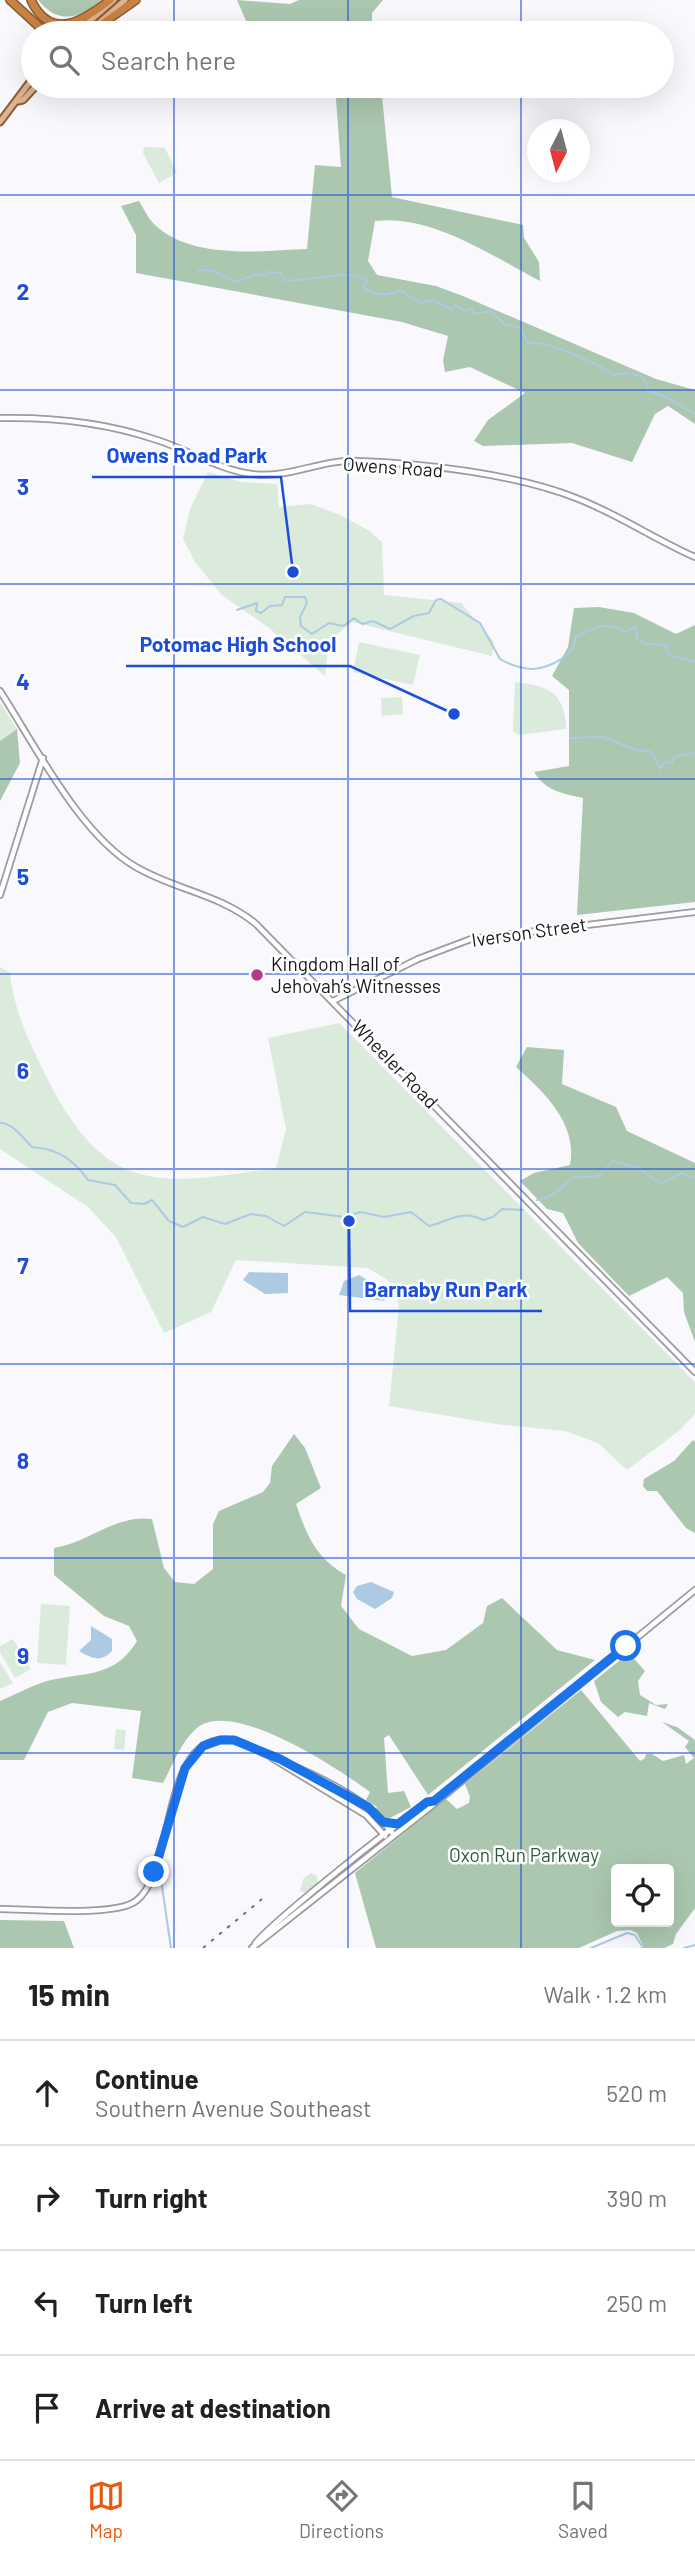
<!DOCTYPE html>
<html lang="en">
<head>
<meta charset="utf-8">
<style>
  body { margin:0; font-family:Barlow,sans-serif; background:#f2f2f2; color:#202124 }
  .controls { position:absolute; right:21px; bottom:21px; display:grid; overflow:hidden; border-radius:7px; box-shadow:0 7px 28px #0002 }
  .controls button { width:63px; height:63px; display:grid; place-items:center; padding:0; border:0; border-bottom:2px solid #e0e0e0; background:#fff; color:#202124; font:35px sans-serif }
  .compass { position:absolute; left:527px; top:119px; width:63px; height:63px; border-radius:50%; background:#fff; box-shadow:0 7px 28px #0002; rotate:186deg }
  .stop { position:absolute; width:21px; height:21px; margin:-16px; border:5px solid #1a73e8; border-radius:50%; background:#fff }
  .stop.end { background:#1a73e8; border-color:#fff; box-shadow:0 2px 7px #0008 }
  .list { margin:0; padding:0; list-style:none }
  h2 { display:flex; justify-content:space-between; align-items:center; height:91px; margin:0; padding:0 28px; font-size:30px }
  h2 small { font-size:23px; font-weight:400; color:#757577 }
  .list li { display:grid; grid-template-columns:46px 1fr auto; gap:21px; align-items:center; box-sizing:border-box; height:105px; padding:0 28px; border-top:2px solid #e0e0e0 }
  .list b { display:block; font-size:26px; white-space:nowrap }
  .list p { margin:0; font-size:23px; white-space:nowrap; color:#757577 }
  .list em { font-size:23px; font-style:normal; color:#757577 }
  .icon { flex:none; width:38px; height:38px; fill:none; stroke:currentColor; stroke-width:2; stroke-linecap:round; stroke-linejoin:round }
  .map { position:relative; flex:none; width:695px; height:1948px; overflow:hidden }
  .search { position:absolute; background:#fff; box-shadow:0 7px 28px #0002; left:21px; right:21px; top:21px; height:77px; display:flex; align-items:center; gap:18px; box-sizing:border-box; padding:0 24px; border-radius:38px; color:#757577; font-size:26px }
  .sheet { height:511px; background:#fff }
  nav { display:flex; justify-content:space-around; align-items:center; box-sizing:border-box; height:98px; border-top:2px solid #e0e0e0; background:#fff; font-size:19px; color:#757577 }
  nav a { display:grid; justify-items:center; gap:4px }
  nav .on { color:#ea580c }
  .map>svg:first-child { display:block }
</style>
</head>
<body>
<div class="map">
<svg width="695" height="1948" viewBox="0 0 695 1948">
  <rect width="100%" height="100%" fill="#f9f8fd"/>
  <!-- green -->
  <g fill="#daebdb">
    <path d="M144,147L165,148L177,173L159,183L143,153Z"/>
    <path d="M208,472L241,482L277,484L279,507L311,504L340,515L368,530L382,542L384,595L461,603L494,642L492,656L352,622L329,641L325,676L268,627L222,595L195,562L183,539L190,509Z"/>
    <path d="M359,642L420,655L413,685L353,672Z"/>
    <path d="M515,682C548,686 565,692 566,729L519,735L513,731Z"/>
    <path d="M402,697L403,714L382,716L381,698Z"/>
    <path d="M0,702L17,729L0,741Z"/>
    <path d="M0,967L10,973C15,1015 29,1041 47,1078C107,1197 159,1185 276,1168L286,1129L268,1038L339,1023L695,1382V1414L680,1430L627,1470L598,1443L565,1431L496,1424L389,1406L399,1305L389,1281L368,1268L236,1260L211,1312L164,1333L116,1237L88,1207L0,1149Z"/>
    <path d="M41,1604L70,1606L66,1665L37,1663Z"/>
    <path d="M13,1639L31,1669L15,1678L0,1652V1646Z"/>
    <path d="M0,1662L13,1683L0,1689Z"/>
    <path d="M116,1729L126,1730L124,1750L114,1749Z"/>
    <path d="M311,1873L317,1876L318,1886L306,1893L300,1891L303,1879Z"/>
  </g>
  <!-- forest -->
  <g fill="#acc7af" fill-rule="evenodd">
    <path d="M38,0H101C79,19 58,25 38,0Z"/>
    <path d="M237,0L290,4L299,0H383L372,13V33H312L309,31L250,30Z"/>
    <path d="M335,86H375L382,96L392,197L523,225L524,238L539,262L540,281C492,256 431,214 375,221L368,261L377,275L436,286L463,296L656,379L695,390V424L668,406L655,414L632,462L572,443L483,446L474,441L488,420L525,393L470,367L445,372L443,360L448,336L402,322L136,273V235L121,206L139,201C144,209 148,218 154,224C191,260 260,251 307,249L315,165L341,167Z"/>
    <path d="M599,607L634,613L676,634L695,625V902L577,915L583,798C562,793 547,792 534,772L569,766V690L552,676L568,647L574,608Z"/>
    <path d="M17,729L20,763L0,801V741Z"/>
    <path d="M527,1047L564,1050L562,1084L616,1107L627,1131L695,1163V1342L684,1312L683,1293L667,1277L629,1296L578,1243L563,1213L547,1209L520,1181L534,1173L570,1165C578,1124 544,1092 516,1067Z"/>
    <path d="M294,1434L305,1448L321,1488L296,1504C307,1536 316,1558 346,1575L341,1606L359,1629L412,1656L446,1650L483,1623L487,1606L502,1598L557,1650L595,1660L428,1795L389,1735L384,1738L388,1793L404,1791L411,1807L386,1820L376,1810L377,1807L366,1800L370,1792C339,1769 232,1698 197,1728C181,1741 173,1765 163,1783L132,1778L141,1711L72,1703L48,1712L24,1760H0V1701C17,1694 34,1684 51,1680C88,1672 115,1677 137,1641L129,1626L104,1616L54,1575V1548C88,1543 116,1514 152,1519L164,1568L175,1582L194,1584L213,1569V1524L219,1511L263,1492L270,1483L272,1466Z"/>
    <path d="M693,1440L695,1442V1533L686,1528L657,1491H647L643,1486L644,1479L674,1461Z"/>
    <path d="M629,1653L645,1671L638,1681L640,1695L656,1705L668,1704L665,1709L649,1703L647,1716L625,1712L618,1717L601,1702L594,1681Z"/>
    <path d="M581,1690L640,1761L645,1758L646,1754H652L663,1761L684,1755L686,1764L694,1758L685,1747L689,1741L662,1722L677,1727L695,1740V1908L676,1934L673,1944L664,1948H644L637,1933L630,1930L617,1931L579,1948H376L355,1873L446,1799L457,1809L469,1803L470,1797L465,1784ZM616,1869H669V1922H616Z"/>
    <path d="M0,1920L64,1921L74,1948H0Z"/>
  </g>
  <!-- water -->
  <g fill="#accae1">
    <path d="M249,1272L288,1273V1293L265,1294L243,1280Z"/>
    <path d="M359,1275L376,1285L385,1301L339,1295L344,1281Z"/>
    <path d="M371,1582L394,1592L392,1598L375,1609L357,1599L353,1592L357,1586Z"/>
    <path d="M91,1626L112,1639V1651C101,1663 91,1658 79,1651L91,1640Z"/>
  </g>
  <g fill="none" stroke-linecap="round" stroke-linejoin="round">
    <!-- stream -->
    <g stroke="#accae1" stroke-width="2">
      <path d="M198,270L213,271L237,282L256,274L264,276L267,272L281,273L284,280C310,284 344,266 368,281L363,287C376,297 387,296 400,290L420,303L433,300L452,310L455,305L464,311L472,309L474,314L491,311L504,324L521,328L528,343C550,341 593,362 615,375C628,373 632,371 645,380L648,391C665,395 679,405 695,413"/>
      <path d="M237,610L257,603L256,611L261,613L270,606L282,605L285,597H305L307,603L300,617L301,626L312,634L329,623C346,626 340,629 354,618L362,624L373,621L390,629L414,616L429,613L436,600L441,599L480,623L500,659C508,664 523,669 533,669C549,668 577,655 575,637C591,630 607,619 626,632L635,627L637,639L646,644L666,645L669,655L695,662"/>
      <path d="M571,738L603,737L636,750L652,752L660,769L665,761L672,763L674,757L695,753"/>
      <path d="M0,1123C13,1123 23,1138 32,1147C58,1149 73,1159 88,1180L115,1185L131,1203L144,1204L152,1200L169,1221L183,1227L203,1217L225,1224L251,1214L266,1216L284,1226L305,1212L345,1217L360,1212L384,1217L411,1212L429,1226C450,1221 461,1209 483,1220L493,1217L502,1209L523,1210"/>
      <path d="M537,1200C551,1198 562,1189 571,1178C595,1174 596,1184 612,1161L639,1168L661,1184L681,1173L695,1178"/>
      <path d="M161,1880L171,1948"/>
      <path d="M591,1948L627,1933L635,1935L643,1948"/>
      <path d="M684,1948L695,1945"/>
    </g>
    <!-- secondary casing -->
    <g stroke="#9c9b9f" stroke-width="8">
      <g id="secondary">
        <path d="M0,418C52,417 108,423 157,440C189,450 219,470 252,474C289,479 321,459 357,461C423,463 515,474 576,498C618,514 654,539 695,557"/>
        <path d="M0,691C35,745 80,835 136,867C175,890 220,894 256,924L695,1372"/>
        <path d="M0,895L43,758"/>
        <path d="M333,1001L418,959L471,939L695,912"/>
        <path d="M272,1758L366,1815L385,1836"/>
        <path d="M0,1909C29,1909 115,1917 136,1901C177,1870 159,1731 231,1740C245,1741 257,1751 270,1756C304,1770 345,1788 373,1811C381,1818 387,1827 394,1835"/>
        <path d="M255,1944C266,1927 418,1804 433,1801"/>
        <path d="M252,1948L429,1808L695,1590"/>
      </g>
    </g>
    <!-- primary casing -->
    <g stroke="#8a5d35" stroke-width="9">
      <g id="primary">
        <path d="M100,22L125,0"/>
        <path d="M76,33L114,0"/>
        <path d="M18,101L23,100L36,86"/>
        <path d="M0,122L33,78"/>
      </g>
    </g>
    <!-- highway casing -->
    <g stroke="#8a5d35" stroke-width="10">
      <g id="highway">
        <path d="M10,0L46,33"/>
        <path d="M31,0C51,42 83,21 110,0"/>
        <path d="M89,33L136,0"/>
      </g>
    </g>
    <!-- secondary -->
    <use href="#secondary" stroke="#fff" stroke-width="4.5"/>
    <!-- primary -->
    <use href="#primary" stroke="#deb48f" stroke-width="5"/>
    <!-- highway -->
    <use href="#highway" stroke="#c88244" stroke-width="7"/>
    <!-- rail -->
    <path stroke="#717174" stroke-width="2" stroke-dasharray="3.5 7" stroke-linecap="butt" d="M203,1948L262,1899"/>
  </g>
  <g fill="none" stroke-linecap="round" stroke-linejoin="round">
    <!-- route -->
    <path stroke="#1a73e8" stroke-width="9" d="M154,1872L185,1768L203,1746L220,1740H234L280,1759L368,1807L383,1822L398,1824L427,1802L434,1801L626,1646"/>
  </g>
  <!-- grid -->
  <path fill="none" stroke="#1d4ed8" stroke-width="2" stroke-opacity="0.55" d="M174,0V33M348,0V33M521,0V33M174,86V1948M348,86V1948M521,86V1948M0,195H695M0,390H695M0,584H695M0,779H695M0,974H695M0,1169H695M0,1364H695M0,1558H695M0,1753H695"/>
  <!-- markers -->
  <circle fill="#b4398b" stroke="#fff" stroke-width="2.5" cx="257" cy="975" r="7"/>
  <g text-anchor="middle" stroke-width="5" stroke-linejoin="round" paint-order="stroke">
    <!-- street labels -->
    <g font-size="19" fill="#181819" stroke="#fff">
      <text transform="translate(393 467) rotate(4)" y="7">Owens Road</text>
      <text transform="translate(529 932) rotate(-8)" y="7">Iverson Street</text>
      <text transform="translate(395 1064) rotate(46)" y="7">Wheeler Road</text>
    </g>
    <!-- poi labels -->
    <g font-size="19" fill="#181819" stroke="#fff" text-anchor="start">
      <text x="271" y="971">Kingdom Hall of<tspan x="271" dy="22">Jehovah’s Witnesses</tspan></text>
    </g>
    <!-- park labels -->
    <g font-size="19" fill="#2f5936" stroke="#fff">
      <text x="524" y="1862">Oxon Run Parkway</text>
    </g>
  </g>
  <g font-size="23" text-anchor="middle" font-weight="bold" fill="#1d4ed8" stroke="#fff" stroke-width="5" stroke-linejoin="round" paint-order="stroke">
    <text x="23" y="300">2</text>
    <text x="23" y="495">3</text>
    <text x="23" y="690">4</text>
    <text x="23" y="885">5</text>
    <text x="23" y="1079">6</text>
    <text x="23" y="1274">7</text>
    <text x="23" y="1469">8</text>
    <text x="23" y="1664">9</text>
  </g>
  <!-- callouts -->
  <path fill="none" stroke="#1d4ed8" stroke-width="2.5" d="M293 572L281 477H92M454 714L350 666H126M349 1221L350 1311H542"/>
  <g fill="#1d4ed8" stroke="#fff" stroke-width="2.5">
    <circle cx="293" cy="572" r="7"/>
    <circle cx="454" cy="714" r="7"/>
    <circle cx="349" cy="1221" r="7"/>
  </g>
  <g font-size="21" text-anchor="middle" font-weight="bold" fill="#1d4ed8" stroke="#fff" stroke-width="5" stroke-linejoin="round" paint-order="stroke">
    <text x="187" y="463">Owens Road Park</text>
    <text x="238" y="652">Potomac High School</text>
    <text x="446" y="1297">Barnaby Run Park</text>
  </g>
</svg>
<div class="controls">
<button><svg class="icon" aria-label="locate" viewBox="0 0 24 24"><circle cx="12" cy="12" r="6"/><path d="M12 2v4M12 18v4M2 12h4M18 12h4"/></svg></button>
</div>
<svg class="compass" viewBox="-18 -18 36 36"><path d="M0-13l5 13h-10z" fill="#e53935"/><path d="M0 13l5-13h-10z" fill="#757577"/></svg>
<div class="stop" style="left:626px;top:1646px"></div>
<div class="stop end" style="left:154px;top:1872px"></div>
<div class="search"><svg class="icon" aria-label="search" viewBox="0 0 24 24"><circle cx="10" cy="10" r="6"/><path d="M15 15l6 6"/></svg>Search here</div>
</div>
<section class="sheet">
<h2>15 min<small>Walk · 1.2 km</small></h2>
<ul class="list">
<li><svg class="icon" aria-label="ahead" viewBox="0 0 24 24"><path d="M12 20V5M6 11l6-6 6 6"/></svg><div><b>Continue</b><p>Southern Avenue Southeast</p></div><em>520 m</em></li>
<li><svg class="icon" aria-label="right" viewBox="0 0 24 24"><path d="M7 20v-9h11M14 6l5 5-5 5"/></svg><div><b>Turn right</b></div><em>390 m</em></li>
<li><svg class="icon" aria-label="left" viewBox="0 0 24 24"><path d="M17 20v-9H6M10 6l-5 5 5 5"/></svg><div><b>Turn left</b></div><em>250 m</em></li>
<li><svg class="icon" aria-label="arrive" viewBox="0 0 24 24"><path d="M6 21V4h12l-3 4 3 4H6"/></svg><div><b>Arrive at destination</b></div></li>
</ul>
</section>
<nav>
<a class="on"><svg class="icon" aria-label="map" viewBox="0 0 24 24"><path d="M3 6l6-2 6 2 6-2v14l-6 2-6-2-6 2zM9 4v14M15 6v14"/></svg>Map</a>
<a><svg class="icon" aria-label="directions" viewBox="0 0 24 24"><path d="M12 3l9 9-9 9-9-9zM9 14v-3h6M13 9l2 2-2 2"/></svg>Directions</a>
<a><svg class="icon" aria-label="saved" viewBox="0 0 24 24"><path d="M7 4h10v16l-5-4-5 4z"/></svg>Saved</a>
</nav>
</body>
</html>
